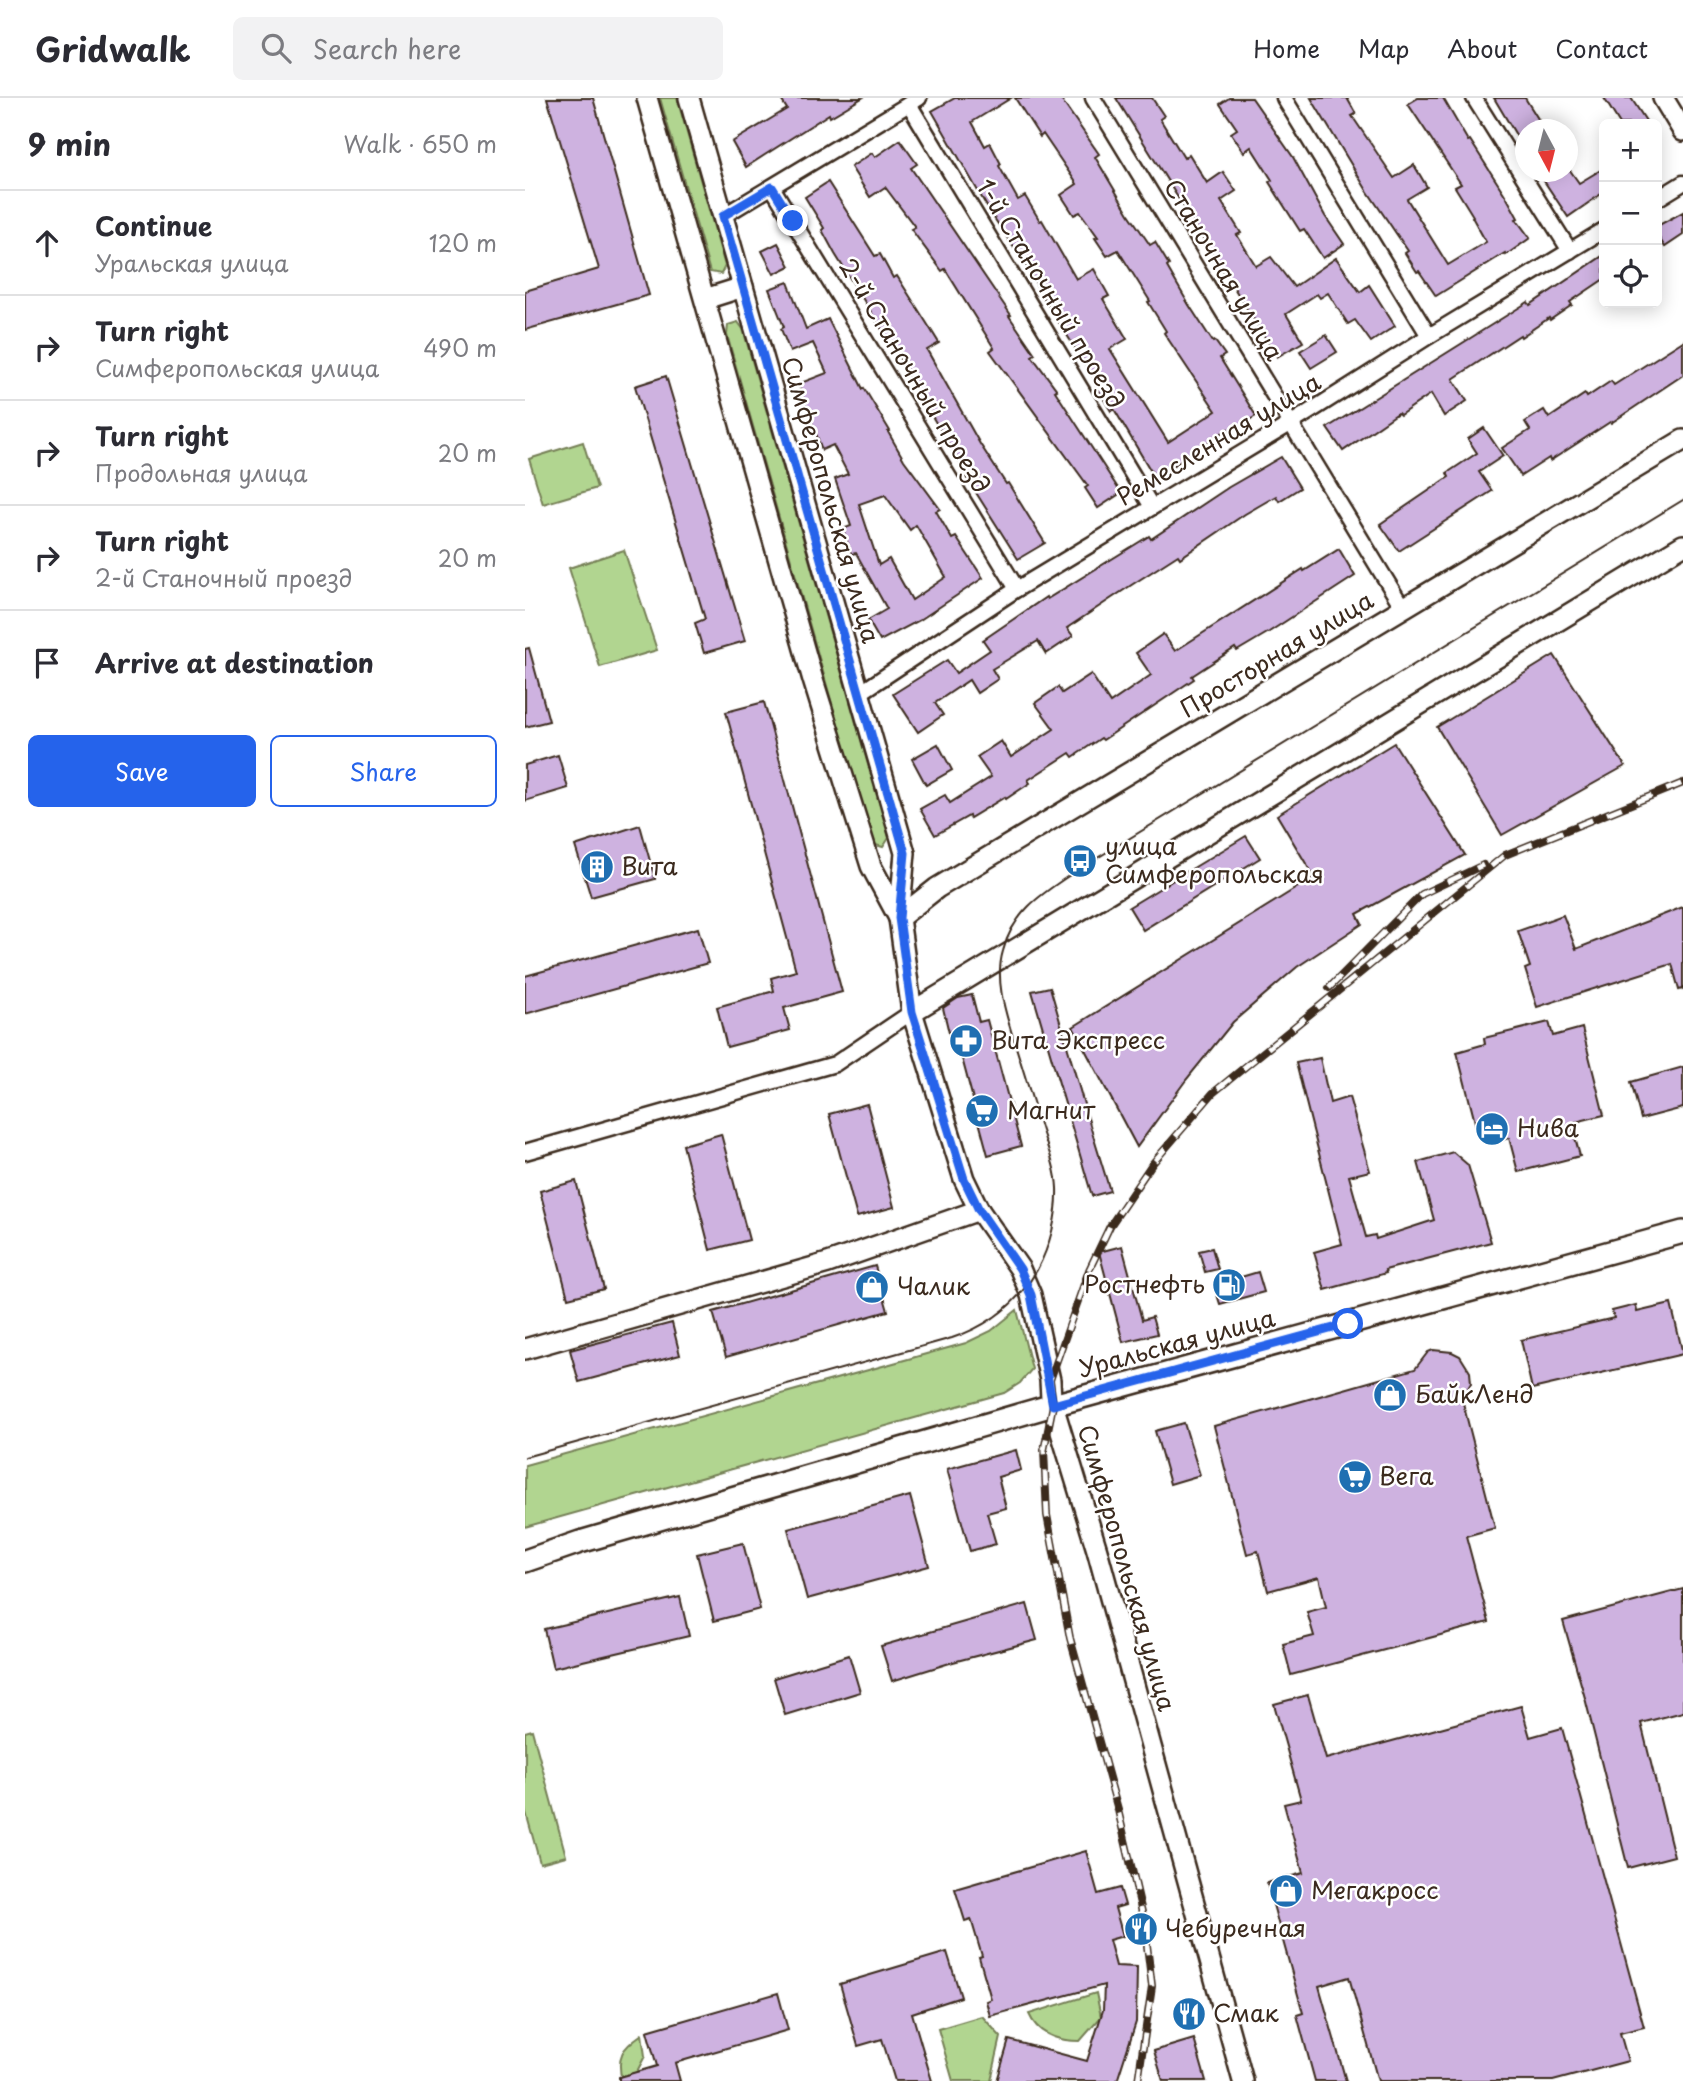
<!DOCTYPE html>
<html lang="en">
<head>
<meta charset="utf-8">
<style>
  body { margin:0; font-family:"Playpen Sans",sans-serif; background:#f2f2f3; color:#2b2b33 }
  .controls { position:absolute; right:21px; top:21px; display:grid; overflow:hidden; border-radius:10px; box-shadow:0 4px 18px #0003 }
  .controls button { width:63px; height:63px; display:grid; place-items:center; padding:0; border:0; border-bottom:2px solid #e1e1e2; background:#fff; color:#2b2b33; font:35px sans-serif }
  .compass { position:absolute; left:990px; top:21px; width:63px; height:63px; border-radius:50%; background:#fff; box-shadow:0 4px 18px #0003; rotate:173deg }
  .stop { position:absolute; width:21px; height:21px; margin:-16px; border:5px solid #2563eb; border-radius:50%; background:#fff }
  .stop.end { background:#2563eb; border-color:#fff; box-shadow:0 2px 7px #0008 }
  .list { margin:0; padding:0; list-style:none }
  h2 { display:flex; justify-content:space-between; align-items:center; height:91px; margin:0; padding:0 28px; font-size:30px }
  h2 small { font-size:23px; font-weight:400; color:#7c7c81 }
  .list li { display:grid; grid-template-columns:46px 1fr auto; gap:21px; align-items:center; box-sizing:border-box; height:105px; padding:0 28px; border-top:2px solid #e1e1e2 }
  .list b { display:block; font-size:26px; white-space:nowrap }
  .list p { margin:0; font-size:23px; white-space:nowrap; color:#7c7c81 }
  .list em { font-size:23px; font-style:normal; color:#7c7c81 }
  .actions { display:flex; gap:14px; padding:21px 28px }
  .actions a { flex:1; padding:16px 0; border:2px solid #2563eb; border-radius:10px; text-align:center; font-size:24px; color:#2563eb }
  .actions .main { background:#2563eb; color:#fff }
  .icon { flex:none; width:38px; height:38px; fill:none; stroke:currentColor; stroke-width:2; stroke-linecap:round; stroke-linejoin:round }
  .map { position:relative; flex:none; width:1158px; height:1983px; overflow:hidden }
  header { display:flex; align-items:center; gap:42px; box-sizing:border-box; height:98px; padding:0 35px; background:#fff; border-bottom:2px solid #e1e1e2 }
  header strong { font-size:33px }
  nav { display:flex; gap:38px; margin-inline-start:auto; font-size:24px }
  .search { width:490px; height:63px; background:#f2f2f3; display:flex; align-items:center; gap:18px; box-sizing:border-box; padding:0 24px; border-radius:10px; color:#7c7c81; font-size:26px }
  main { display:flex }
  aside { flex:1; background:#fff }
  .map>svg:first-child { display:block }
</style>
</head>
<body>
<header>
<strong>Gridwalk</strong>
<div class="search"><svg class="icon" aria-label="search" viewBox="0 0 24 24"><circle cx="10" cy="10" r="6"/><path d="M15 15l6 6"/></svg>Search here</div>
<nav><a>Home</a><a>Map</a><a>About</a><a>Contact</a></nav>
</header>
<main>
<aside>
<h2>9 min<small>Walk · 650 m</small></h2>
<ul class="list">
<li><svg class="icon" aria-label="ahead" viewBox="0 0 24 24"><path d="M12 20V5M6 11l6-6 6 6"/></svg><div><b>Continue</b><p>Уральская улица</p></div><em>120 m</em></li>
<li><svg class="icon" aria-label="right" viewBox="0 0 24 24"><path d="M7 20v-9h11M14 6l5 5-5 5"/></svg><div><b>Turn right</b><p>Симферопольская улица</p></div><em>490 m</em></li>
<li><svg class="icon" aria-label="right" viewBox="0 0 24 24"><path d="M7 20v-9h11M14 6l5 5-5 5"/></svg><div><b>Turn right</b><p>Продольная улица</p></div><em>20 m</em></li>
<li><svg class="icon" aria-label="right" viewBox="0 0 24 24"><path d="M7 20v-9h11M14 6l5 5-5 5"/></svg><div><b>Turn right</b><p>2-й Станочный проезд</p></div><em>20 m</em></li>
<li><svg class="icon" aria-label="arrive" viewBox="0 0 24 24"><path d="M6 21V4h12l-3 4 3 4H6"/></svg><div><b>Arrive at destination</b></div></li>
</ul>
<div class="actions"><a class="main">Save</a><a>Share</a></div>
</aside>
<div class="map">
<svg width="1158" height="1983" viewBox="0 0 1158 1983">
  <rect width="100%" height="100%" fill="#fff"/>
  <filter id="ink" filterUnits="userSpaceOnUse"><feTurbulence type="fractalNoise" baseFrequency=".0143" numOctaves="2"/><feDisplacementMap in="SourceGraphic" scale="14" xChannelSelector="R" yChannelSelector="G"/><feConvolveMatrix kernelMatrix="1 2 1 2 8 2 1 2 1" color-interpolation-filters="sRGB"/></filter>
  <g filter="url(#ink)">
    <!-- green -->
    <g fill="#b1d590" stroke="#768057" stroke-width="2">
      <path d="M135,0H152L200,168L196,176L185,174Z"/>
      <path d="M213,224L218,231L364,740L358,749L347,746L202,237L203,227Z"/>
      <path d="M58,344L72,390L18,406L4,361Z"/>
      <path d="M99,452L132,552L75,569L44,470Z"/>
      <path d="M492,1212L507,1271L495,1285L479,1295L0,1429V1367L441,1245L466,1233Z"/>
      <path d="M7,1632L41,1758L15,1765L0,1711V1634Z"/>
      <path d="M571,1895L576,1919L555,1943C533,1943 513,1937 504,1916Z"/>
      <path d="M457,1918L476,1939L466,1983H428L413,1931Z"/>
      <path d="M117,1936L120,1958L107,1983H97C91,1958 97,1950 117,1936Z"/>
    </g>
    <!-- building -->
    <g fill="#ceb2e0" stroke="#3b2a1e" stroke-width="2" fill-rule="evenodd">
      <path d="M22,0H68L124,197L0,232V193L74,171Z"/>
      <path d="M255,0H337L305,19L304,16L221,69L207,44L262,11Z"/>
      <path d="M430,0H486L447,24L460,48L465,45L476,66L474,68L493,102L500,98L515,123L517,122L551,181L569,171L584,198L578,201L602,241L585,251L643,344L691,313L639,235L641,233L623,204L625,203L593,152L582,158L570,140L573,139L555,114L549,117L536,97L552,86L518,36L515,39L490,0H535L574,56L570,59L604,116L625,147L630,144L644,167L642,169L664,207L688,244L690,243L700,257L695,260L731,318L705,334L703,331L630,380L589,311L586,313L571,288L573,286L521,204L502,169L465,114L407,13Z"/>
      <path d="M591,0H627L639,18L635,21L659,60L664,56L682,85L698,74L711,93L696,103L716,135L712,137L731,168L746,159L769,189L811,160L835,194L844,187L870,228L846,244L830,222L823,226L803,195L795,200L792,196L761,216L778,244L752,259Z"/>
      <path d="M704,0H727L768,59L800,118L819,146L798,160L779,131L775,133L744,84L747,82L726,49L719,54L706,35L712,31L695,6Z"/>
      <path d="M786,0H822L831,16L827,18L869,80L889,67L902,89L882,101L923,167L961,144L947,119L948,118L930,89L936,86L883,6L893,0H918L943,43L945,42L982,100L993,120L991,121L1005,140L981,157L980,155L911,198L894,173L892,174L880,155L883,153L841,91Z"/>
      <path d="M969,0H1000L1020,32H1000V52Z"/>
      <path d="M1079,0H1106L1123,26H1095Z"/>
      <path d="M375,42L392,66L386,70L486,217L484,218L510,256L507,258L532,292L530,293L596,395L573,410L560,390L563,388L465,253L469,250L420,171L417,173L386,131L390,129L360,89L345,99L326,69L347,55L350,59Z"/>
      <path d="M1042,68L1054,85L1079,70V94L1043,119L1013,74H1042Z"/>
      <path d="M303,84L350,158L355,156L368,180L372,178L403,227L414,245L402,252L455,346L481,386L483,385L520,445L493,461L436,371L438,370L380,273L382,272L310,156L297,132L299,130L280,99Z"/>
      <path d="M1158,114V137L1140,149L1132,137V128Z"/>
      <path d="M253,145L265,168L249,176L237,153Z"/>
      <path d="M1079,157V181L1045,204L1047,207L1025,222L1024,220L996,239L995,237L928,281L942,303L919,318L906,296L875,317L873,315L818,353L802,330L1003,204L1005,207Z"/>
      <path d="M263,184L281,231L303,221L338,291L339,290L365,333L363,334L379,362L415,411L411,413L427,441L431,439L458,480L395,522L355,543L343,522L362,511L331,455L326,456L318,431L326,428L310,381L323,376L308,347L297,352L273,286L302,275L288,245L265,254L256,231L259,229L244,191ZM360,397L385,432L391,427L421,479L387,502L364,461L354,467L334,406Z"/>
      <path d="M801,237L812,254L786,270L775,253Z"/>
      <path d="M1158,243V277L1086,325L1085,324L1025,363L1024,360L996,378L977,350L1005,332L1000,324L1019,312L1024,320L1060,296L1062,299L1086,283L1089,287Z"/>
      <path d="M141,278L220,543L179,555L170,525L180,521L110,288Z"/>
      <path d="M959,330L978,358L954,374L967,393L874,453L855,426L924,379L922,375L952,355L943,341Z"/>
      <path d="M756,359L775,390L754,403L751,398L720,416L655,460L653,457L608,486L542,530L548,538L521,556L513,543L467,571L473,581L452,595L444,582L410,605L418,617L393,634L368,596L422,562L431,575L465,552L458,542L521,499L522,501L624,438L626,441L704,389Z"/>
      <path d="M814,451L830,478L744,534L712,553L710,550L667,578L669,581L578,642L576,640L548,659L545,655L503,682L505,685L481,701L480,699L445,720L444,718L410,737L395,711L420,697L425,705L466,679L452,659L476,643L486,659L529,631L510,605L533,589L537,595L566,576L585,605L626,577L611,555L638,536L650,553L778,471L779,473Z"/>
      <path d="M4,550L24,623L0,629V551Z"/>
      <path d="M1029,557L1100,668L977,737L912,629Z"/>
      <path d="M239,604L317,894L259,910L265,932L202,949L192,909L249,893L246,880L271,873L201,614Z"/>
      <path d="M869,645L940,757L832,816L837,826L772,869L708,924L661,982L612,1049L548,929L789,779L752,717Z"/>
      <path d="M413,646L427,672L401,687L387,661Z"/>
      <path d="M33,657L43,690L0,703V667Z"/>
      <path d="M115,727L130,781L66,799L50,748Z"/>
      <path d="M721,738L735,760L618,832L604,809Z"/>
      <path d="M1158,809V891L1154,892L1147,866L1012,909L1000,871L1005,869L993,833L1038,817L1051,851Z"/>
      <path d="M173,830L183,865L0,916V878Z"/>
      <path d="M525,889L567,1034L585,1093L567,1098L507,893Z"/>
      <path d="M447,897L454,924L462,922L496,1048L463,1057L431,938L425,939L418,910L433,900Z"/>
      <path d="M1024,924L1028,938L1057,930L1079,1017L1046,1025L1055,1058L993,1074L984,1040L964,1045L960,1030L952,1032L932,954L960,946L959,940Z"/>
      <path d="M795,960L805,1005L824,999L845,1073L824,1078L841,1139L850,1137L851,1141L909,1122L893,1064L928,1054L943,1067L966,1144L860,1172L861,1175L800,1192L789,1154L817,1146L771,965Z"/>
      <path d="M1158,969V1010L1116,1021L1106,984Z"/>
      <path d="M342,1006L369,1109L332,1119L304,1016Z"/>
      <path d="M196,1036L224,1142L185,1152L158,1047Z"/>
      <path d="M51,1083L79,1191L43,1200L15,1093Z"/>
      <path d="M597,1148L617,1222L627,1219L632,1236L598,1244L574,1154Z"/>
      <path d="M687,1150L693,1171L680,1174L674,1153Z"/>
      <path d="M350,1168L363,1213L201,1259L188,1214Z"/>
      <path d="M733,1174L739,1194L695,1206L689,1187Z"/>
      <path d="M1146,1206L1158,1256L1007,1291L996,1242L1089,1220L1087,1213L1111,1207L1112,1214Z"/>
      <path d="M147,1225L155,1257L54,1284L45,1252Z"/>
      <path d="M908,1252L927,1254L935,1258L945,1274L946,1285L937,1301L970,1430L941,1438L964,1524L766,1577L758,1546L789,1538L782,1514L801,1509L794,1479L743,1493L733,1453L722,1456L689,1328L890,1271L903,1254Z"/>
      <path d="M659,1325L675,1377L645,1386L630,1333Z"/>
      <path d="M491,1352L496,1372L473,1379L481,1410L462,1415L471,1446L445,1453L422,1371Z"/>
      <path d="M385,1398L404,1468L282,1501L263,1431Z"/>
      <path d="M218,1445L235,1511L189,1523L172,1456Z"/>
      <path d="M1158,1491V1614L1116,1625L1149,1758L1103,1770L1060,1600L1038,1523Z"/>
      <path d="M155,1499L164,1538L28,1570L19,1531Z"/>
      <path d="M502,1506L512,1542L428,1564L367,1583L356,1548Z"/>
      <path d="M324,1557L335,1594L260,1617L249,1580Z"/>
      <path d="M783,1597L801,1661L996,1608L1005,1639L1037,1630L1119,1929L1095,1935L1103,1963L1028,1983H853L824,1879L794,1888L821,1983H790L772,1917L778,1915L742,1785L778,1775L759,1706L776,1702L749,1606Z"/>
      <path d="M561,1753L573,1796L595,1790L600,1807L590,1810L598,1838L584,1842L591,1868L612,1869L611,1924L592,1983H472L484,1942L562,1963L578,1912L579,1887L465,1918L461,1903L466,1901L454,1859L457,1858L446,1821L440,1823L430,1791Z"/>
      <path d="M422,1854L436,1899L387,1915L407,1983H370L357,1941L333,1948L315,1886Z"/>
      <path d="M253,1895L263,1932L150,1965L155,1983H94V1979L132,1968L122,1933Z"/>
      <path d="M669,1941L681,1983H638L629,1953Z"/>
    </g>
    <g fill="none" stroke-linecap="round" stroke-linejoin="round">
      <!-- minor casing -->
      <g stroke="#3b2a1e" stroke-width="19">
        <g id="minor">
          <path d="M568,0L878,510"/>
          <path d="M759,0L904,238"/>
          <path d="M949,0L1045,153"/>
          <path d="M384,6L627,409"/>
          <path d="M247,89L492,491"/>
          <path d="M1132,101L1158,85"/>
          <path d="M198,118L394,0"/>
          <path d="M335,595L492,491L765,326L904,238L1079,132"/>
          <path d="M0,1054L310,966L387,914"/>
        </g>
      </g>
      <!-- tertiary casing -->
      <g stroke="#3b2a1e" stroke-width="24">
        <g id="tertiary">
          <path d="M122,0L288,582L346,768L374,820"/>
          <path d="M164,0L380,755L374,820L387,914L439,1081L454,1112L495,1171L506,1197L525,1282L526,1301L572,1452L718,1983"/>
          <path d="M1138,0L1158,33"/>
          <path d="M180,201L218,189"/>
          <path d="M374,820L412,790L1158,342"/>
          <path d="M387,914L1158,447"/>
          <path d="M0,1251L303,1165L454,1112"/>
        </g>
      </g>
      <!-- secondary casing -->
      <g stroke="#3b2a1e" stroke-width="26">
        <path id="secondary" d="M0,1463L55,1444L528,1307L1158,1134"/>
      </g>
      <!-- minor -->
      <use href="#minor" stroke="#fff" stroke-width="14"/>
      <!-- tertiary -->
      <use href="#tertiary" stroke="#fff" stroke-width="19"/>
      <!-- secondary -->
      <use href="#secondary" stroke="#fff" stroke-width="21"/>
      <!-- tram -->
      <path stroke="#3b2a1e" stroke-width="2" d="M0,1359L427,1240C463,1228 493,1205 512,1172C525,1148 533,1117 532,1090C531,1070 523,1051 517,1033C507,1001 497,969 487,936C479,910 470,880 478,853C488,813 518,795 551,773L1158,402"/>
      <!-- rail casing -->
      <g stroke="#3b2a1e" stroke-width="8">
        <g id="rail">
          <path d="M804,890L897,796L958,767"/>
          <path d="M613,1983L627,1888L619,1823L593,1712L545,1540L522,1417L519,1352L528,1307L525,1282L564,1172L585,1128L627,1066L688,995L980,757L1158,685"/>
        </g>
      </g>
      <!-- rail -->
      <use href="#rail" stroke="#fff" stroke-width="5" stroke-dasharray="16" stroke-linecap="butt"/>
    </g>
  </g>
  <g fill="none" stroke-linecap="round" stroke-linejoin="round" filter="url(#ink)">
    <!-- route -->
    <path stroke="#2563eb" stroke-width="9" d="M268,123L247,89L198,118L380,755L374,820L387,914L439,1081L454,1112L495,1171L506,1197L528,1307L823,1226"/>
  </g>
  <!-- icons -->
  <defs>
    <g id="bus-disc" transform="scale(1.75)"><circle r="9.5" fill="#1f6fb2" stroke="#fff"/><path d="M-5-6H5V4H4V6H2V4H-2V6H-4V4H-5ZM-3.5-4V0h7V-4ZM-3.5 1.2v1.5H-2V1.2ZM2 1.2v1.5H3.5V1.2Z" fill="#fff"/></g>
    <g id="building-disc" transform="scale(1.75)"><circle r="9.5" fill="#1f6fb2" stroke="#fff"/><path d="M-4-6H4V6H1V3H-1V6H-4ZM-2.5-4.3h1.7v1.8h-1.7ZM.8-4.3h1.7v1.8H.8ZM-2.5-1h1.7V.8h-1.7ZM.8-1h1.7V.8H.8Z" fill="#fff"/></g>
    <g id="pharmacy-disc" transform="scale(1.75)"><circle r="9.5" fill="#1f6fb2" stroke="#fff"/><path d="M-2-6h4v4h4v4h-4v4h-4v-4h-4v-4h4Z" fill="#fff"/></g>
    <g id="supermarket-disc" transform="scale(1.75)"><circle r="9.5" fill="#1f6fb2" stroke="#fff"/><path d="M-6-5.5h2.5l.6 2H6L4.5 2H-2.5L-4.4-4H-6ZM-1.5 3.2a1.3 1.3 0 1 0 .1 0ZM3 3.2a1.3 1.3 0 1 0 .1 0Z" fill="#fff"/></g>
    <g id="hotel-disc" transform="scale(1.75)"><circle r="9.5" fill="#1f6fb2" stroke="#fff"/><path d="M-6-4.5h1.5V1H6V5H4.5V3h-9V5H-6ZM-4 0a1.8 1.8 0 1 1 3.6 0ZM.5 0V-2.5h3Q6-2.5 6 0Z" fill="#fff"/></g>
    <g id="fuel-disc" transform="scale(1.75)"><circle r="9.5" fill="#1f6fb2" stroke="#fff"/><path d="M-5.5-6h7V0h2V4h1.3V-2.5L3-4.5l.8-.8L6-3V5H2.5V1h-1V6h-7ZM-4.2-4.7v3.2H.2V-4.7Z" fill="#fff"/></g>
    <g id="shop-disc" transform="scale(1.75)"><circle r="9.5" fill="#1f6fb2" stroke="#fff"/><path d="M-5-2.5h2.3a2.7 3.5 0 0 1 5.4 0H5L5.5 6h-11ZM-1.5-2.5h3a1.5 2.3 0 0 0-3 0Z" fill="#fff"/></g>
    <g id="restaurant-disc" transform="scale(1.75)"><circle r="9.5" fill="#1f6fb2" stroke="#fff"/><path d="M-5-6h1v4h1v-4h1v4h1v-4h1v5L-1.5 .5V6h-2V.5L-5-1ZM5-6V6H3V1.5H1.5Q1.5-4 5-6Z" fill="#fff"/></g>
  </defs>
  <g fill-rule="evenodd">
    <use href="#bus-disc" x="555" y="763"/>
    <use href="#building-disc" x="72" y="769"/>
    <use href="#pharmacy-disc" x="441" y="943"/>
    <use href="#supermarket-disc" x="457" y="1013"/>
    <use href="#hotel-disc" x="967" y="1031"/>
    <use href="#fuel-disc" x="704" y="1187"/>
    <use href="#shop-disc" x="347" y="1189"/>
    <use href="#shop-disc" x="865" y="1297"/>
    <use href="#supermarket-disc" x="830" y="1379"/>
    <use href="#shop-disc" x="761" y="1793"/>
    <use href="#restaurant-disc" x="616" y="1831"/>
    <use href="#restaurant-disc" x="664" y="1916"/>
  </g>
  <g text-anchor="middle" stroke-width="5" stroke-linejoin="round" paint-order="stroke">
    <!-- street labels -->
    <g font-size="24" fill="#3b2a1e" stroke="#fff">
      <text transform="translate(698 172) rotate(59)" y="8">Станочная улица</text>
      <text transform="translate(525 196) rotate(59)" y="8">1-й Станочный проезд</text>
      <text transform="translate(389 278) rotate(59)" y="8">2-й Станочный проезд</text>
      <text transform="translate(694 342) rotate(-31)" y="8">Ремесленная улица</text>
      <text transform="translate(305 402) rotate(74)" y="8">Симферопольская улица</text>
      <text transform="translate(752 557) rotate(-31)" y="8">Просторная улица</text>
      <text transform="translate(652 1246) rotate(-15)" y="8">Уральская улица</text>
      <text transform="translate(601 1470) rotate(74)" y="8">Симферопольская улица</text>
    </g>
    <!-- poi labels -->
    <g font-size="24" fill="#3b2a1e" stroke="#fff" text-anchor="start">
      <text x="580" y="757">улица<tspan x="580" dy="28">Симферопольская</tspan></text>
      <text x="96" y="777">Вита</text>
      <text x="466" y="951">Вита Экспресс</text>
      <text x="482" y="1021">Магнит</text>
      <text x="992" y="1039">Нива</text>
      <text x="680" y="1195" text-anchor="end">Ростнефть</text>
      <text x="372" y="1197">Чалик</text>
      <text x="890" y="1305">БайкЛенд</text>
      <text x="854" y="1387">Вега</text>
      <text x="786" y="1801">Мегакросс</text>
      <text x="640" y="1839">Чебуречная</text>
      <text x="688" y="1924">Смак</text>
    </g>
  </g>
</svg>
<div class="controls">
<button>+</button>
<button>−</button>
<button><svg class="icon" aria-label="locate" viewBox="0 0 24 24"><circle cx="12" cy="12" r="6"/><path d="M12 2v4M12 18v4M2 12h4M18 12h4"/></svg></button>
</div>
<svg class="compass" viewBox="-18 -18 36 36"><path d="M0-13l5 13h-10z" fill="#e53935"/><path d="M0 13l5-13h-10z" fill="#7c7c81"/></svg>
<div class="stop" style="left:823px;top:1226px"></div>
<div class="stop end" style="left:268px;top:123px"></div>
</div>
</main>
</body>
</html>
